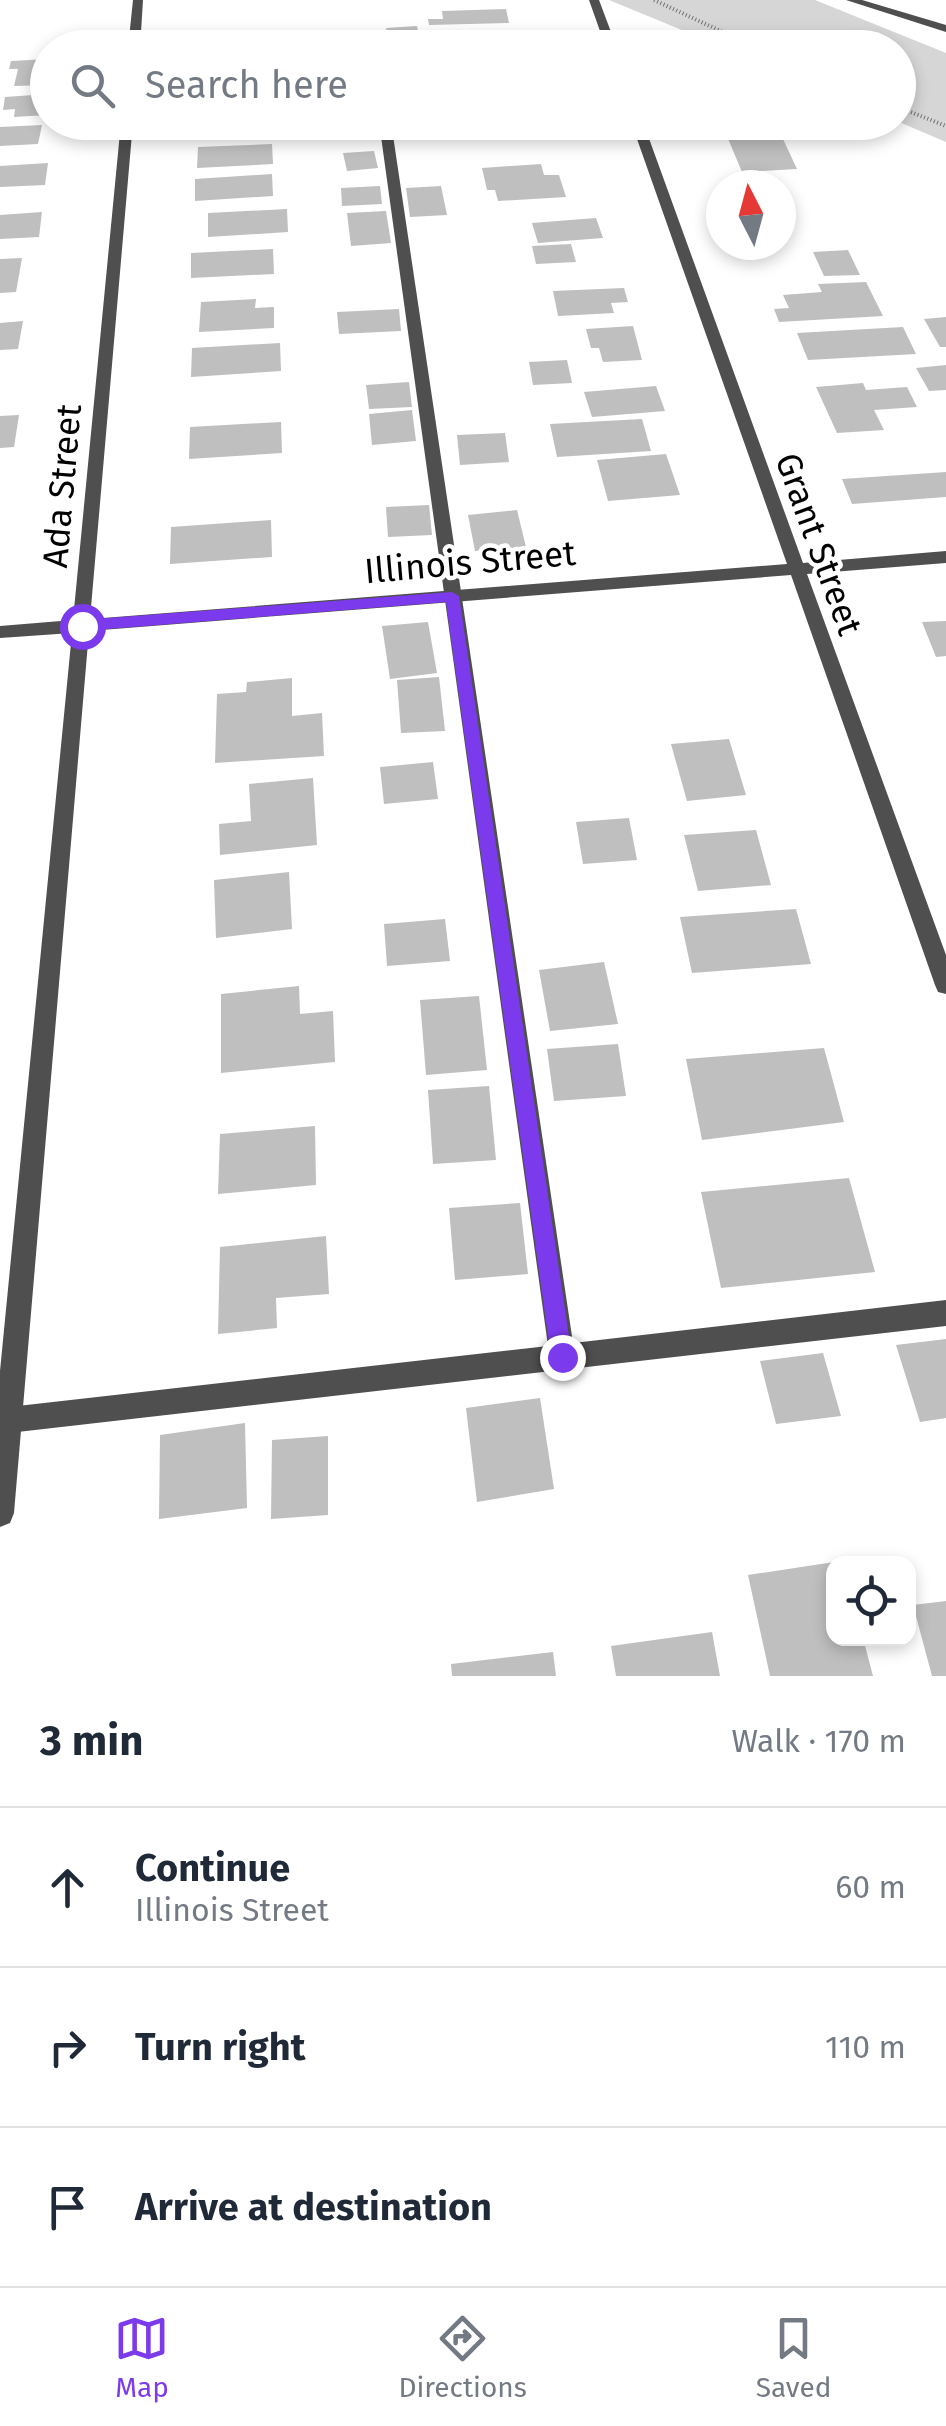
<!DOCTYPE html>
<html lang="en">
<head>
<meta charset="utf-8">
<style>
  body { margin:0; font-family:"Fira Sans",sans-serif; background:#f2f2f3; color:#1f2937 }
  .controls { position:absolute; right:30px; bottom:30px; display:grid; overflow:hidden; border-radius:20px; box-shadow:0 5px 15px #0003 }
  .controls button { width:90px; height:90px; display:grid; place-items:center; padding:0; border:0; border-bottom:2px solid #e0e1e3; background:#fff; color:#1f2937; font:50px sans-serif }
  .compass { position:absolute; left:706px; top:170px; width:90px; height:90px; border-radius:50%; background:#fff; box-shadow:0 5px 15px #0003; rotate:354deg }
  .stop { position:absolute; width:30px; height:30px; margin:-22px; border:8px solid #7c3aed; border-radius:50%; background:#fff }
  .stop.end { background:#7c3aed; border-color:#fff; box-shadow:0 2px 10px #0008 }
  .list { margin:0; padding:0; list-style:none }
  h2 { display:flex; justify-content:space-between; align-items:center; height:130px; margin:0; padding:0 40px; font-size:42px }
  h2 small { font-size:32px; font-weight:400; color:#747a83 }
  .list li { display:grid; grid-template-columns:65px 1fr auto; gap:30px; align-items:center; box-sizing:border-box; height:160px; padding:0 40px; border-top:2px solid #e0e1e3 }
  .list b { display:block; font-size:38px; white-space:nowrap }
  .list p { margin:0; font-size:32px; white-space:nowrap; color:#747a83 }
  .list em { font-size:32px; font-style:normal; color:#747a83 }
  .icon { flex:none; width:55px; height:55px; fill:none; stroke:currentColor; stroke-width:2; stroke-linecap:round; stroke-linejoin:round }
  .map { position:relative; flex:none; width:946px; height:1676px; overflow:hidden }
  .search { position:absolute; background:#fff; box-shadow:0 5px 15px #0003; left:30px; right:30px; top:30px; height:110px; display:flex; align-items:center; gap:25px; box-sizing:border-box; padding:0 35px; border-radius:55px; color:#747a83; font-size:38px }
  .sheet { height:610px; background:#fff }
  nav { display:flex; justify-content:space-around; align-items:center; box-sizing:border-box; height:140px; border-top:2px solid #e0e1e3; background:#fff; font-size:28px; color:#747a83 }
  nav a { display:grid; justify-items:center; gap:5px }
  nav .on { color:#7c3aed }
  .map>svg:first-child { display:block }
</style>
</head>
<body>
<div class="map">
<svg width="946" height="1676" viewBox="0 0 946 1676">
  <rect width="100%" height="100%" fill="#fff"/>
  <!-- green -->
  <path fill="#d6d6d6" d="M609,0H815L946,53V142L899,122L898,48L723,47Z"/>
  <!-- building -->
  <g fill="#bfbfbf">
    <path d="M506,9L509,23L429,25L428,19H443L442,11Z"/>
    <path d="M417,26L420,38L389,40L386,28Z"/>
    <path d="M514,36L516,48H468L466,38Z"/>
    <path d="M48,59V85L14,86L18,69H9L11,61Z"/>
    <path d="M48,94V115L14,117L15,109L3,110L5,97Z"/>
    <path d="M188,122H262V130L188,134Z"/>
    <path d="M491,122H538L541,134L495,137Z"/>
    <path d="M721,122H775L797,169L742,172Z"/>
    <path d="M42,125L38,144L0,146V127Z"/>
    <path d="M272,144L273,164L197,168L198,147Z"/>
    <path d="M374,151L378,168L347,171L343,153Z"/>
    <path d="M48,163L45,185L0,187V166Z"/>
    <path d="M541,164L544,175H559L566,197L498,201L495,190H487L482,168Z"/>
    <path d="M272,174L273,196L195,201V179Z"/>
    <path d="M380,186L382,204L342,206L341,188Z"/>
    <path d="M441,186L447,215L410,217L406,188Z"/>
    <path d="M287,209L288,232L208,237V213Z"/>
    <path d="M386,211L391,243L351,246L347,213Z"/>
    <path d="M42,212L39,237L0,239V215Z"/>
    <path d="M596,218L603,238L538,243L532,223Z"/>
    <path d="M571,244L576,262L536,264L532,246Z"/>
    <path d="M273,249L274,274L191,278V253Z"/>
    <path d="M848,250L860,275L824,276L813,252Z"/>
    <path d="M22,258L16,292L0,293V259Z"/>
    <path d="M866,282L883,316L779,322L774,309L789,308L783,295L822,292L818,284Z"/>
    <path d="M624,288L628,302L611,303L614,313L558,316L553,291Z"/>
    <path d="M256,299L255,308L274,307V328L199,332L201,302Z"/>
    <path d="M399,309L401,331L339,334L337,312Z"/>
    <path d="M946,317V347H940L924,319Z"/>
    <path d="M23,321L18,349L0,350V323Z"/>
    <path d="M633,326L642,360L603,362L599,348H591L586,329Z"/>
    <path d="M903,327L916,354L808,360L797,333Z"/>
    <path d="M280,343L281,371L191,377L192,348Z"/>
    <path d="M567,360L572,383L533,385L529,362Z"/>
    <path d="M946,365V390L929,391L916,368Z"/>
    <path d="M409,382L412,407L369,409L366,385Z"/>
    <path d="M863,383L866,390L907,387L917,407L874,410L884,430L837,433L816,387Z"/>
    <path d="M656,386L665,411L592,417L584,392Z"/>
    <path d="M412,410L416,441L372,445L369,414Z"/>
    <path d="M19,415L14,447L0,448V416Z"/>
    <path d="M642,419L651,451L557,457L550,424Z"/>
    <path d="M281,422L282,453L189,459L190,427Z"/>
    <path d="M505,433L509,462L460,465L457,435Z"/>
    <path d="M666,454L680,495L608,501L597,460Z"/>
    <path d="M946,472V497L852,504L842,479Z"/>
    <path d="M429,505L432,535L388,537L386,507Z"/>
    <path d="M517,510L526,547L475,551L468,515Z"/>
    <path d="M271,520L272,557L170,564L171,527Z"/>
    <path d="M946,621V656L936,657L922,622Z"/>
    <path d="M428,622L437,673L390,679L382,626Z"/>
    <path d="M439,677L445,731L401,733L397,680Z"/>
    <path d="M292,678V716L322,713L324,756L215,763L217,694L246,692L247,682Z"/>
    <path d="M729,739L746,795L687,801L671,744Z"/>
    <path d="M433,762L438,799L384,804L380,767Z"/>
    <path d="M313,778L317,845L220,855L219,824L251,821L249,784Z"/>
    <path d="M629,818L637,860L583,864L576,822Z"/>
    <path d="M756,830L771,885L698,891L684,835Z"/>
    <path d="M289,872L292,929L216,938L214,880Z"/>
    <path d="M796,909L811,964L692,973L680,917Z"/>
    <path d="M445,919L450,961L387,966L384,924Z"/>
    <path d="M604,962L618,1024L550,1031L539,970Z"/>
    <path d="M299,986L300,1014L333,1011L335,1062L221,1073V994Z"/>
    <path d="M479,996L487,1070L426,1075L420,1000Z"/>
    <path d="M618,1044L626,1096L554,1101L547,1049Z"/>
    <path d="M824,1048L844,1122L702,1140L686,1059Z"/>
    <path d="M489,1086L496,1160L433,1164L428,1090Z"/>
    <path d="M315,1126L316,1185L218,1194L220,1134Z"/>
    <path d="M849,1178L875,1272L721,1288L701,1192Z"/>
    <path d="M520,1203L528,1274L455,1280L449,1208Z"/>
    <path d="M326,1236L329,1294L276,1298L277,1328L218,1334L220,1247Z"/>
    <path d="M946,1339V1418L920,1422L896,1345Z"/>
    <path d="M823,1353L841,1416L776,1424L760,1361Z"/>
    <path d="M540,1398L554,1489L477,1502L466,1408Z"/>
    <path d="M245,1423L247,1508L159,1519L160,1435Z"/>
    <path d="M328,1436V1515L271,1519L272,1440Z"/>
    <path d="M834,1562V1638H863L873,1676H770L748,1575Z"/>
    <path d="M946,1601V1676H932L913,1605Z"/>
    <path d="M712,1632L720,1676H616L611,1646Z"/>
    <path d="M553,1652L556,1676H452L451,1664Z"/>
  </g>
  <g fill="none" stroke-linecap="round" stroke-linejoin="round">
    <!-- path -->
    <g stroke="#717171" stroke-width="4" stroke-dasharray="1 2.5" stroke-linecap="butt">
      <path d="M654,0L757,48"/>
      <path d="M898,107L946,126"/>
    </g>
    <!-- service -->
    <g fill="#4f4f4f" fill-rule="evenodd">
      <path d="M846,0H862L946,25V32Z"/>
      <path d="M372,31L378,34L380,48H368L367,38L187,48L128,47L134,44Z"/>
      <path d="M379,122H391L573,1343L946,1300V1326L0,1434V1408L548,1346Z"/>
    </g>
    <!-- minor -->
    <g fill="#4f4f4f" fill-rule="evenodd">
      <path d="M133,0H143L140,48H128Z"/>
      <path d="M589,0H599L617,48H606Z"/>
      <path d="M121,122H133L90,619L787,564L631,122H643L803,563L946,551V563L807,574L946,955V994L938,992L935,985L791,575L89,631L14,1513L10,1523L0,1527V1371L72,633L0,638V626L73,620Z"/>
    </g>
  </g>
  <!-- route -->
  <path fill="#7c3aed" d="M452,592L459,596L572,1357L562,1367L551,1357L446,602L82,631L75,626L82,620Z"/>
  <g text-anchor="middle" stroke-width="9" stroke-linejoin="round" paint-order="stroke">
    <!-- street labels -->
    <g font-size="35" fill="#000" stroke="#fff">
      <text transform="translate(62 486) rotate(-85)" y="12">Ada Street</text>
      <text transform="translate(819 544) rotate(70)" y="12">Grant Street</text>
      <text transform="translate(470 562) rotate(-5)" y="12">Illinois Street</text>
    </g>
  </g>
</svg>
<div class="controls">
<button><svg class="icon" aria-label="locate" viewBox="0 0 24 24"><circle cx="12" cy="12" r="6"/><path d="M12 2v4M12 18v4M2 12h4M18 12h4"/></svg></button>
</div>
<svg class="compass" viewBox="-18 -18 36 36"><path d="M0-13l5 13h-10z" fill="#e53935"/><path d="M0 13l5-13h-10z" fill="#747a83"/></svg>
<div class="stop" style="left:82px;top:626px"></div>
<div class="stop end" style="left:562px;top:1357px"></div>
<div class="search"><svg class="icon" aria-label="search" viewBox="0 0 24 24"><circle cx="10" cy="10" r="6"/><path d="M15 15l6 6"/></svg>Search here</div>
</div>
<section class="sheet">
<h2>3 min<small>Walk · 170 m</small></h2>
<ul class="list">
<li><svg class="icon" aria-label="ahead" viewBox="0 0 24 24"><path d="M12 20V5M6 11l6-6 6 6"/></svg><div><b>Continue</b><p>Illinois Street</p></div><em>60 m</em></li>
<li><svg class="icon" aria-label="right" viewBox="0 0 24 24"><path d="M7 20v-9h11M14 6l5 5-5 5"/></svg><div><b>Turn right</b></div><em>110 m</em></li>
<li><svg class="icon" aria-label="arrive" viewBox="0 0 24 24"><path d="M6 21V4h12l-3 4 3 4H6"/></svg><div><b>Arrive at destination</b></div></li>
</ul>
</section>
<nav>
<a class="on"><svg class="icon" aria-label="map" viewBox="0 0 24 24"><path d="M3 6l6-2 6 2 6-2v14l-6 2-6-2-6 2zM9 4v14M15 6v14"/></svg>Map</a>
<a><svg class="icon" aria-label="directions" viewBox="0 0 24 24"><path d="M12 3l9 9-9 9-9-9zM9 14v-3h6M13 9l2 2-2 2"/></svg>Directions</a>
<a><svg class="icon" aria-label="saved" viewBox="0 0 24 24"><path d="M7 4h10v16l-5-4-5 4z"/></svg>Saved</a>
</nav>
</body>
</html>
